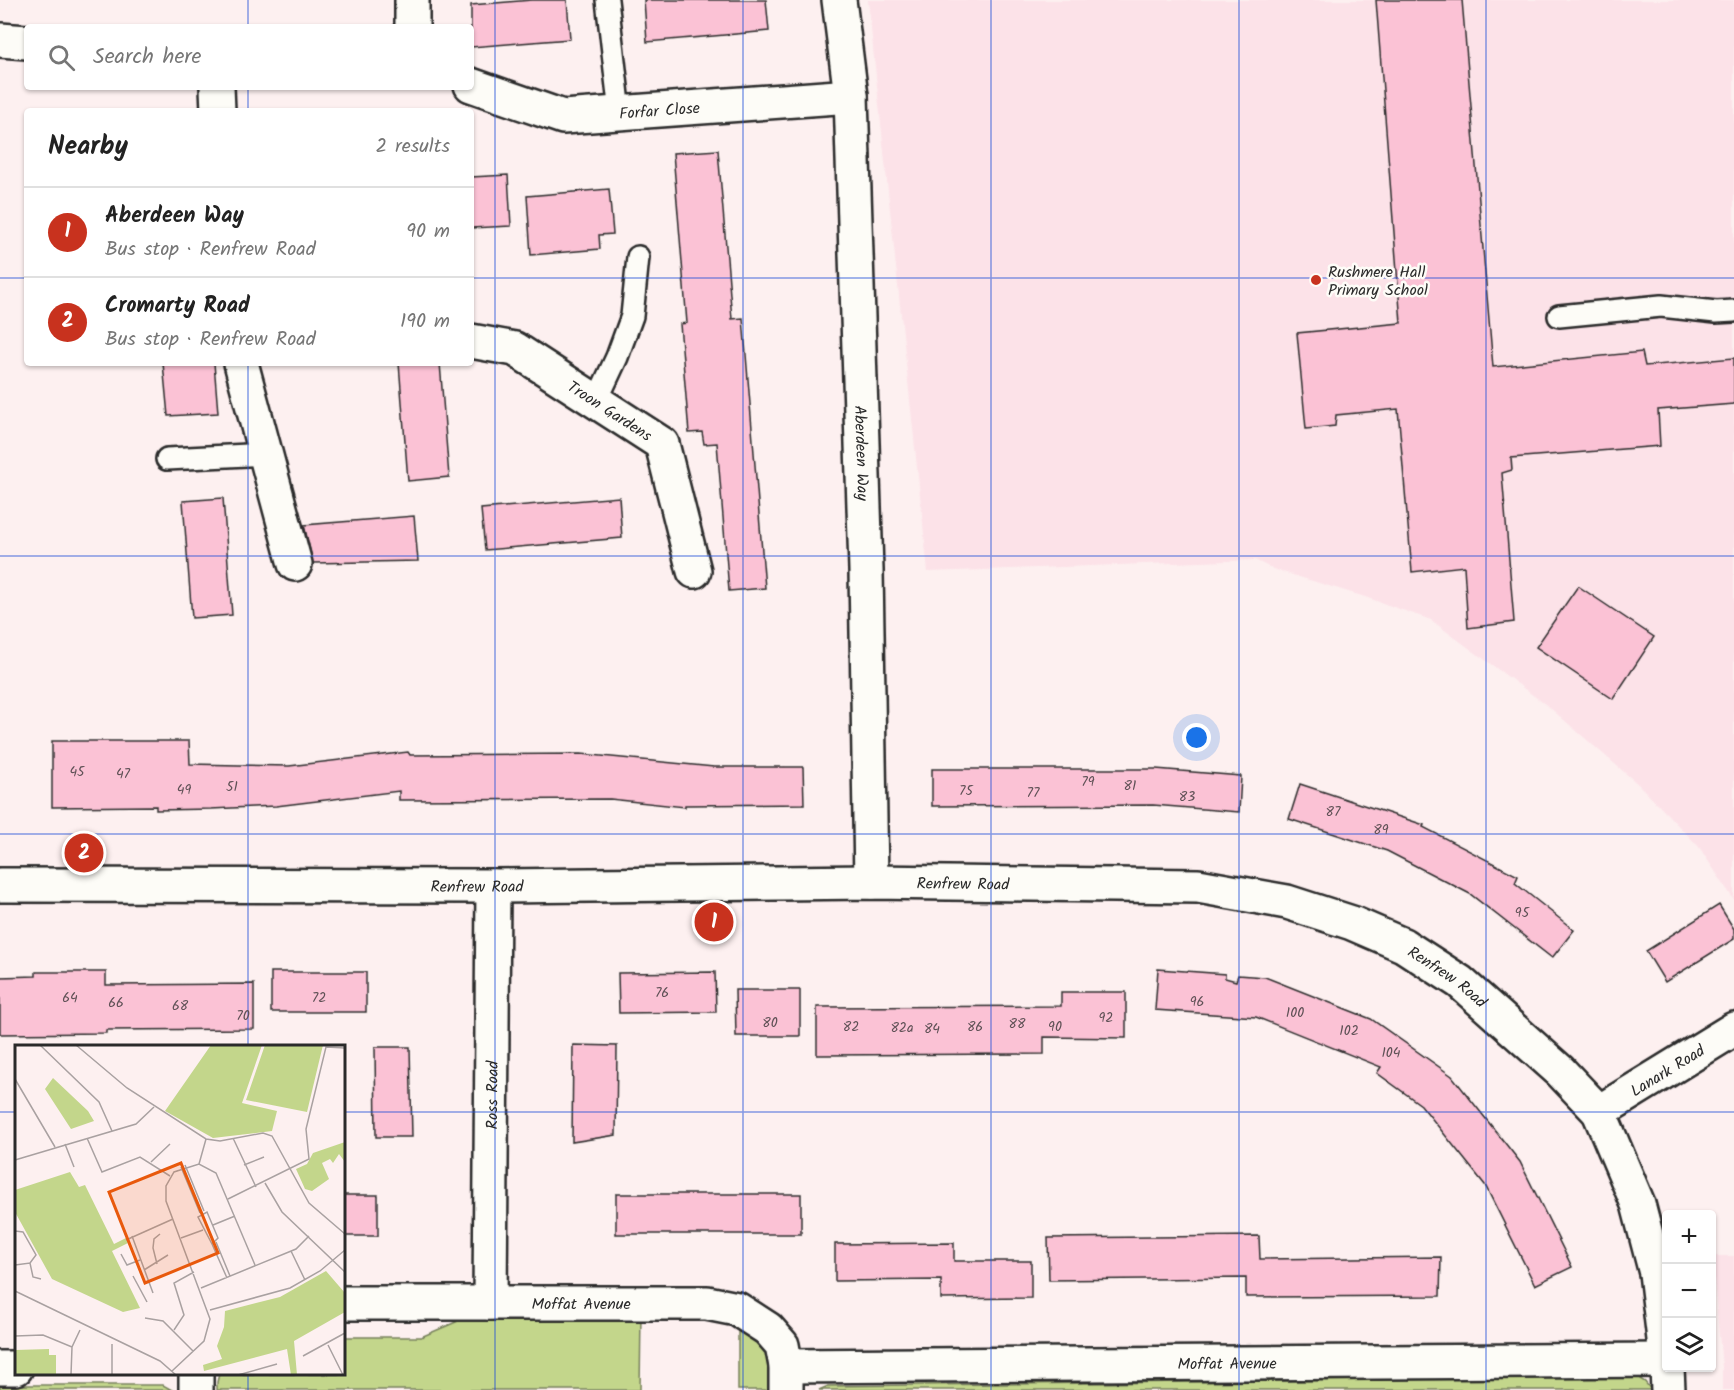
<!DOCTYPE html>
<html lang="en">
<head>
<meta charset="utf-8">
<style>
  body { margin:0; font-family:Kalam,sans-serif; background:#f2f2f2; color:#222 }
  .controls { position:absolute; right:18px; bottom:18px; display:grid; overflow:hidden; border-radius:6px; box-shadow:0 2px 4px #0004 }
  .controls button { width:54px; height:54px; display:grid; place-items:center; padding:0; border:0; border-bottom:2px solid #e0e0e0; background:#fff; color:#222; font:30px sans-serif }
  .you { position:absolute; left:1197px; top:738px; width:21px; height:21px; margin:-15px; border:4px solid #fff; border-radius:50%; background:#1a73e8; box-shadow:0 0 0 9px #1a73e833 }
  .badge { display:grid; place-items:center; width:39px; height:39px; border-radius:50%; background:#c8321e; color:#fff; font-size:20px; font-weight:700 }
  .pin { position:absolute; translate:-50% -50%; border:3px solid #fff; box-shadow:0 2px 6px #0006 }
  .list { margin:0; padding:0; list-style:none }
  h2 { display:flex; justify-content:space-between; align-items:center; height:78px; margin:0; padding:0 24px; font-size:26px }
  h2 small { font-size:20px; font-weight:400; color:#767676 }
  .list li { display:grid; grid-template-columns:39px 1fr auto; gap:18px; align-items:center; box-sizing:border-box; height:90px; padding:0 24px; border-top:2px solid #e0e0e0 }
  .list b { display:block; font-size:22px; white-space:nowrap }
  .list p { margin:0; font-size:20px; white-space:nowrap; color:#767676 }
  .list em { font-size:20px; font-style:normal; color:#767676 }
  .icon { flex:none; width:33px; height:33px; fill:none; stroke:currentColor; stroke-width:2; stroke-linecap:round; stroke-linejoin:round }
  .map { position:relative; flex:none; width:1734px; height:1390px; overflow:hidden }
  .search { position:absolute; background:#fff; box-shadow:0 2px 4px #0004; left:24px; top:24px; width:450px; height:66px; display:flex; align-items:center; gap:15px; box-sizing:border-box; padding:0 21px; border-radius:6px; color:#767676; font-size:22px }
  .panel { position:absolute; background:#fff; box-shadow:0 2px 4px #0004; left:24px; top:108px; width:450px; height:258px; border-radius:6px }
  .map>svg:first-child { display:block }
</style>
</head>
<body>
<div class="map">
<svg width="1734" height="1390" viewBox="0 0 1734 1390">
  <rect width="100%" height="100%" fill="#fdf0f0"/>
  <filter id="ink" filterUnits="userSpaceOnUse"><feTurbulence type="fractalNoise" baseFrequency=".0167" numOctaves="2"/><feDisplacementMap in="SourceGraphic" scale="12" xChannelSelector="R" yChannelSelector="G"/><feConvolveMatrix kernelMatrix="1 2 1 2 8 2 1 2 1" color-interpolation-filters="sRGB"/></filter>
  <g filter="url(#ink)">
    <!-- built -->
    <g fill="#fce2e8">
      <path d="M868,0H1734V900L1699,847L1639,785L1549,707L1431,620L1365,597L1273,569L1255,560L928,572Z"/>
      <path d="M1712,1256H1734V1390H1722V1367Z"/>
    </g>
    <!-- green -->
    <g fill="#c3d68b" stroke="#77805b" stroke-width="1.5">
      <path d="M641,1313L640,1390H217V1382L219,1374H344V1337H421L470,1316Z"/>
      <path d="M738,1320C769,1348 772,1347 771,1390H738Z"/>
      <path d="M1637,1377L1645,1382L1651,1390H819L828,1386Z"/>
      <path d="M0,1385H163L172,1390H0Z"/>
    </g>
    <!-- building -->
    <g fill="#fbc2d5" stroke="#2b2b2b" stroke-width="1.5">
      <path d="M532,0H567L570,39L471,47V5Z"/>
      <path d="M644,0H766L769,31L647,42Z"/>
      <path d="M1376,0H1462L1493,367L1642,352L1645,366L1734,358V404L1658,410L1660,446L1511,458L1512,470L1502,473L1514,622L1468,628L1464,566L1412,572L1398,409L1336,415L1335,426L1306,429L1297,333L1401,323Z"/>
      <path d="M718,150L732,319L743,318L765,588L729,591L717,443L704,444L702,432L689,433L680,324L687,323L673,153Z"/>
      <path d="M508,175L511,226L471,228V177Z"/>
      <path d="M609,189L613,234L599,235L600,249L531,255L527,196Z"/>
      <path d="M163,363H214L218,413L168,416Z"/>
      <path d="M399,363H440L449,477L408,481Z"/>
      <path d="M619,497L622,538L485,550L481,509Z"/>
      <path d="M223,498L232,615L192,618L183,501Z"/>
      <path d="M414,516L418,561L313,563L304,525Z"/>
      <path d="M1578,586L1654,637L1613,699L1536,647Z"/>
      <path d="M52,741H189L190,764L289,766L408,752L410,755L581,754L714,767H803L804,804L685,805V807L610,799L399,800V791L276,806L211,809L156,810V806L52,807Z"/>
      <path d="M932,769H1156L1241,776L1239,812L1153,805L932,806Z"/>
      <path d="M1300,784L1424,825L1423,827L1518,876L1515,883L1574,930L1552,958L1470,894L1387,851L1289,819Z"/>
      <path d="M1719,905L1734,929V939L1665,982L1646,951Z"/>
      <path d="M1158,969L1225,974V978L1236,981L1238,975L1265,977L1371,1019L1452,1076L1520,1162L1572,1267L1535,1285L1485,1185L1421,1105L1377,1073L1381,1067L1256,1017L1155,1010Z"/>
      <path d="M36,972H106V985L254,984V1029L106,1030V1033L0,1034V977L36,976Z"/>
      <rect x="271" y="972" width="95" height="40"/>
      <path d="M715,972L716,1012L619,1013L618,973Z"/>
      <path d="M735,990H800V1036H736Z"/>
      <path d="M1061,992H1126V1038L1044,1037V1054L817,1055V1007L1061,1006Z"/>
      <path d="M573,1045L617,1046L616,1135L572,1142Z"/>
      <path d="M375,1047H410L412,1137H376Z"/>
      <rect x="616" y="1194" width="185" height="40"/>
      <rect x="344" y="1195" width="34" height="41"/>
      <path d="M1259,1236L1260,1259L1441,1257L1440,1296L1246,1297V1278L1049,1280L1048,1238Z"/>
      <path d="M954,1243V1261H1031V1298L941,1299V1280L835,1281V1244Z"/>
    </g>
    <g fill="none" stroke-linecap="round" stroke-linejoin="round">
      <!-- lane casing -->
      <g stroke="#2b2b2b" stroke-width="26">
        <g id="lane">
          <path d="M607,0L620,113"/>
          <path d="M1559,316L1661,306L1716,312L1734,311"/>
          <path d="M596,402L617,357L632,316L638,257"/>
          <path d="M167,459L266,454"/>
        </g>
      </g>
      <!-- street casing -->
      <g stroke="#2b2b2b" stroke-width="38">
        <g id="street">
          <path id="s1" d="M839,0L851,96L866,570L871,882"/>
          <path d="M412,27V0"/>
          <path d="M0,40L27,42"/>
          <path id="s2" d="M471,85L563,117L851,96"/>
          <path d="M217,87L218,111"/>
          <path id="s3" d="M471,341L515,349L662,444L694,571"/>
          <path d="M241,363L295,564"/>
          <path id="s4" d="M0,885L493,886L871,882L1198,886L1287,902L1352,923L1403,945L1460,982L1560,1071L1599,1112L1638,1204L1656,1273L1666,1356"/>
          <path id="s5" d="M1599,1112L1734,1029"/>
          <path id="s6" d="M344,1303H707L737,1309L768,1329L782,1345L786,1366V1390"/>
          <path id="s7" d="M490,1303L493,886"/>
          <path id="s8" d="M786,1366L1666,1360"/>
          <path d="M0,1368H16"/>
          <path d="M1667,1368L1668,1390"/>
          <path d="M196,1390V1374"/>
        </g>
      </g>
      <!-- lane -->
      <use href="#lane" stroke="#fdfcf7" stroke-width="21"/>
      <!-- street -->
      <use href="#street" stroke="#fdfcf7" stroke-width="33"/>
    </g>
  </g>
  <!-- grid -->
  <path fill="none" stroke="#1d4ed8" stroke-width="1.5" stroke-opacity="0.55" d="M248,0V27M495,0V1390M743,0V1390M991,0V1390M1239,0V1390M1486,0V1390M248,87V111M0,278H27M471,278H1734M248,363V1046M0,556H1734M0,834H1734M0,1112H16M344,1112H1734M248,1374V1390"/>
  <!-- markers -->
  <circle fill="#c8321e" stroke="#fdfcf7" stroke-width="2" cx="1316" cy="280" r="6"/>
  <g text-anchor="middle" stroke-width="5" stroke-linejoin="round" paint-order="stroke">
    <!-- number labels -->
    <g font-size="14" fill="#5f5156">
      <text x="77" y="776">45</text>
      <text x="123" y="778">47</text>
      <text x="1088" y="786">79</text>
      <text x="1130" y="790">81</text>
      <text x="232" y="791">51</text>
      <text x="184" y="794">49</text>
      <text x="966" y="795">75</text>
      <text x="1033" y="797">77</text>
      <text x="1187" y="801">83</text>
      <text x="1333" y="816">87</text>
      <text x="1381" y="834">89</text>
      <text x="1522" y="917">95</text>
      <text x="662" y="997">76</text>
      <text x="70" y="1002">64</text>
      <text x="319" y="1002">72</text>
      <text x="1197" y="1006">96</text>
      <text x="116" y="1007">66</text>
      <text x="180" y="1010">68</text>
      <text x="1295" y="1017">100</text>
      <text x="243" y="1020">70</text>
      <text x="1106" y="1022">92</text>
      <text x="770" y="1027">80</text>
      <text x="1017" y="1028">88</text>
      <text x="851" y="1031">82</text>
      <text x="975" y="1031">86</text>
      <text x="1055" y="1031">90</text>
      <text x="902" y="1032">82a</text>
      <text x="932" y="1033">84</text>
      <text x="1349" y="1035">102</text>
      <text x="1391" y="1057">104</text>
    </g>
    <!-- street labels -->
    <g font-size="16" fill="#2b2b2b" stroke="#fdfcf7">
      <text dy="6" stroke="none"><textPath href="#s2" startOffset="194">Forfar Close</textPath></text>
      <text dy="6" stroke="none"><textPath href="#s3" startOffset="158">Troon Gardens</textPath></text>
      <text dy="6" stroke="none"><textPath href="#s1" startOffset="454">Aberdeen Way</textPath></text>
      <text dy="6" stroke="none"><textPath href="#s4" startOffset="963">Renfrew Road</textPath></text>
      <text dy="6" stroke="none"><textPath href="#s4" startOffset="477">Renfrew Road</textPath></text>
      <text dy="6" stroke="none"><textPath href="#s4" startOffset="1467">Renfrew Road</textPath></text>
      <text dy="6" stroke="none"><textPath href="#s5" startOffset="80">Lanark Road</textPath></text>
      <text dy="6" stroke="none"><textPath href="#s7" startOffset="208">Ross Road</textPath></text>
      <text dy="6" stroke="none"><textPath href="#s6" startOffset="237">Moffat Avenue</textPath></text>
      <text dy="6" stroke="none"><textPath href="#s8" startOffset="441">Moffat Avenue</textPath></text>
    </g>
    <!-- poi labels -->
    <g font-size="16" fill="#2b2b2b" stroke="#fdfcf7" text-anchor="start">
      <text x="1328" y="277">Rushmere Hall<tspan x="1328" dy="18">Primary School</tspan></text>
    </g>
  </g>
  <!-- overview -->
  <g transform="translate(15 1045)">
    <rect width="330" height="330" fill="#fdf0f0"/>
    <path d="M196,0H247L227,58L262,66L257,86L198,93L150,66ZM250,0H308L292,67L231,55ZM38,33L73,66L79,76L56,84L30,44ZM330,97V117L324,109L318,118L315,114L307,118L314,134L297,146L290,144L281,124L292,119L298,108ZM55,127L64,142L70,140L99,199L111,193L113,198L97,206L125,263L108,267L37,234L0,167V145ZM311,226L330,248V267L279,296L282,330H276L272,304L189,326L188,320L207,314L202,301L209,282L210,266L265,252ZM34,304V310H41V330H0V305Z" fill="#c3d68b"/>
    <path fill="none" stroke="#a9a1a1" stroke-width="1.5" d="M25,0L84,57L97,86M61,0L112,43L191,94L205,96L248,88L257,91L294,158L330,189M0,34L40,102M72,93L87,127L125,112L155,131M218,93L241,142M50,99L59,122M0,115L121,79L139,62M136,117L155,99M184,119L191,94M170,120L189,166M229,120L249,112M166,122L185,168M250,138L267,167L330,227M213,154L294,114L291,84L311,2L330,3M192,167L203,193L197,199L183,172ZM198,180L220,171M0,186L8,187L21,210L15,218M117,191L138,248M166,193L188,185M111,195L158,174M201,197L215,231M197,199L212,233M276,206L290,235M106,209L112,220L125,215M142,219L138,203L139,194L145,189M0,220L15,218L18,232L26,234M129,225L153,210M118,231L132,257M186,243L281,204L294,191M0,246L145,316L161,330M195,265L275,243L305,226L330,205M130,273L148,276L178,306M159,285L169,270L159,238L179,227M0,291L28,290L57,302M97,299V330M313,300L328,330M288,311L330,288M157,326L189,296L195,274L151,156V141L159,127L184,119L201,128L240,220M56,330L57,302L65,285M223,330L262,319"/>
    <path fill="#e8590c" fill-opacity="0.15" stroke="#e8590c" stroke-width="3" d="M166,118L203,208L130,238L94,147Z"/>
    <rect width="330" height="330" fill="none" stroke="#2b2b2b" stroke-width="3"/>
  </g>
</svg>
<div class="controls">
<button>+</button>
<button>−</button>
<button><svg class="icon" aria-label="layers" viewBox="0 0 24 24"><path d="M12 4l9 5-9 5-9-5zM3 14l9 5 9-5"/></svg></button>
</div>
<div class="you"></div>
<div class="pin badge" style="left:714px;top:922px">1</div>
<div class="pin badge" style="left:84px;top:853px">2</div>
<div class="search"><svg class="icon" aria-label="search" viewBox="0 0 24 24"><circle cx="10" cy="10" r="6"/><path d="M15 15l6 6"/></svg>Search here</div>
<section class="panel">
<h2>Nearby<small>2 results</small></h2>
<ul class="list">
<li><span class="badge">1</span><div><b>Aberdeen Way</b><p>Bus stop · Renfrew Road</p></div><em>90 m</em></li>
<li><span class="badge">2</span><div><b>Cromarty Road</b><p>Bus stop · Renfrew Road</p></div><em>190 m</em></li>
</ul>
</section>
</div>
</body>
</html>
